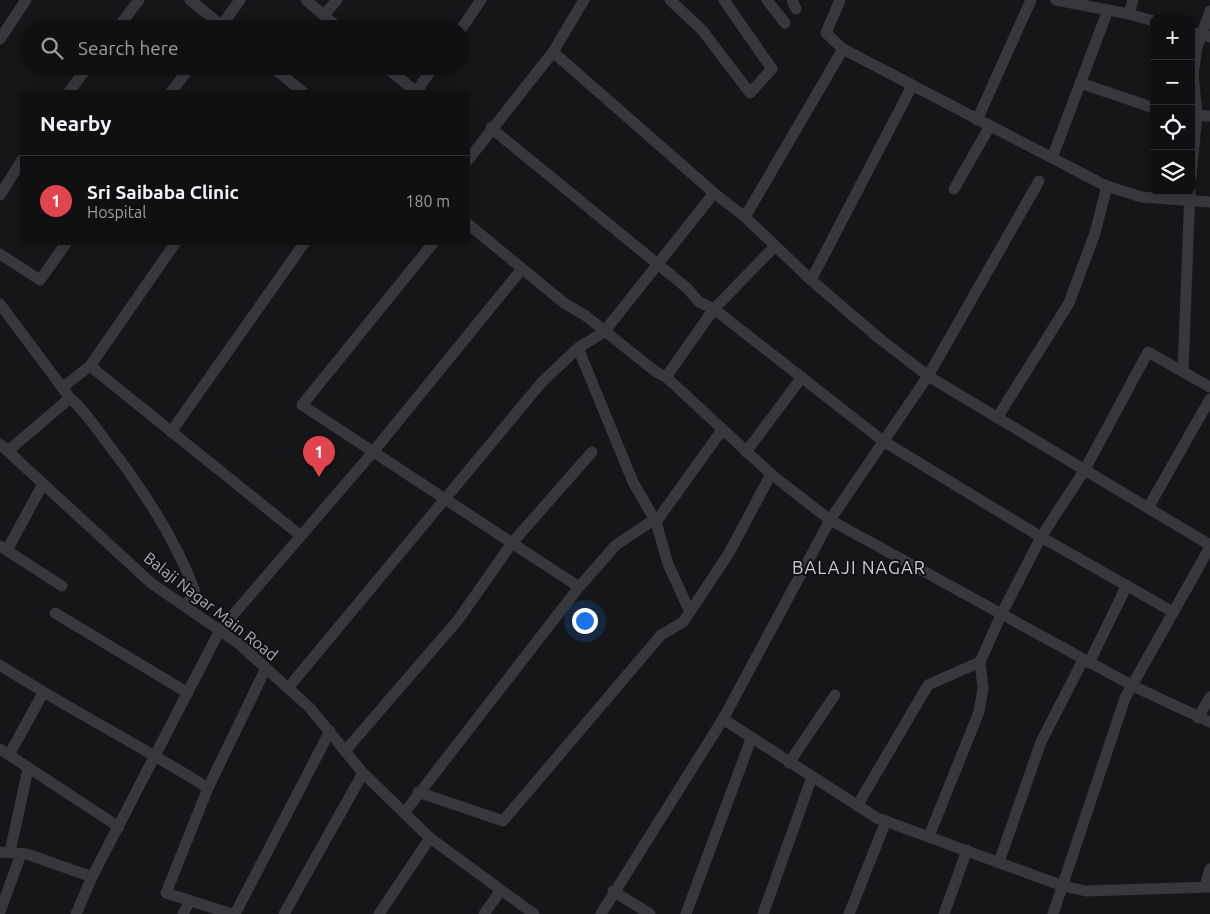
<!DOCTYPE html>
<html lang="en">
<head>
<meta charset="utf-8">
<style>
  body { margin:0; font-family:Ubuntu,sans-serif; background:#19191b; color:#f1f3f6 }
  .controls { position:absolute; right:15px; top:15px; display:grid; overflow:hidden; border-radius:8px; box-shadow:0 2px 12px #0003 }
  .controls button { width:45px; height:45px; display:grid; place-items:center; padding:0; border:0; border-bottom:1px solid #303032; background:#101012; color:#f1f3f6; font:25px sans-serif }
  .you { position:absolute; left:584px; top:620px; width:18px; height:18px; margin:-12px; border:4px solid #fff; border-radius:50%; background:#1a73e8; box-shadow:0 0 0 8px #1a73e833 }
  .badge { display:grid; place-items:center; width:32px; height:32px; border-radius:50%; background:#2563eb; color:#fff; font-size:16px; font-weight:700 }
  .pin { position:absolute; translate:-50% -41px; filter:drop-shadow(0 1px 2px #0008) }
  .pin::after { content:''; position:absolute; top:26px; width:18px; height:15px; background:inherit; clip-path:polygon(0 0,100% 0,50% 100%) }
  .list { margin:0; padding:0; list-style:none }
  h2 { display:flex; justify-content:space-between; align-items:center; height:65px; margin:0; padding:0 20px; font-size:21px }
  h2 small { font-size:16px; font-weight:400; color:#9c9d9f }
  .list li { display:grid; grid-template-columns:32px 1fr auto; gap:15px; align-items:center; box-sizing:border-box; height:90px; padding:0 20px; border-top:1px solid #303032 }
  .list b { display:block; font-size:19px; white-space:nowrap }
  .list p { margin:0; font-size:16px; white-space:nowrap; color:#9c9d9f }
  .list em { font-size:16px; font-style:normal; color:#9c9d9f }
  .icon { flex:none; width:28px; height:28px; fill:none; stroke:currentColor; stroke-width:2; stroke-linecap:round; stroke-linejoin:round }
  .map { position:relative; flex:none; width:1210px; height:914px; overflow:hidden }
  .search { position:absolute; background:#101012; box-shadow:0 2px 12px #0003; left:20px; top:20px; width:450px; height:55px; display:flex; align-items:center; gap:12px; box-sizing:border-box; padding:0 18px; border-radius:28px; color:#9c9d9f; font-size:19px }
  .panel { position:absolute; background:#101012; box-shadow:0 2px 12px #0003; left:20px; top:90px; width:450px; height:155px; border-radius:8px }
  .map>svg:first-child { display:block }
</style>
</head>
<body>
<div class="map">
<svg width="1210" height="914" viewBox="0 0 1210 914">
  <rect width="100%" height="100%" fill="#161618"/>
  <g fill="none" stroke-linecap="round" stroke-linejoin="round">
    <!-- minor -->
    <g stroke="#37383d" stroke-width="11">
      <path d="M190,0L226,29"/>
      <path d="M306,0L340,29"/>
      <path d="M670,0L702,30L750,93L772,69L724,0"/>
      <path d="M767,0L785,23"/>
      <path d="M792,0L796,9"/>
      <path d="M840,0L826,33L843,49L1104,185L1141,197L1210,202"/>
      <path d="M1056,0L1129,14L1154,21"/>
      <path d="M1129,14L1133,0"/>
      <path d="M324,15L337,0"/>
      <path d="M117,29L139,0"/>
      <path d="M219,29L240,0"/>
      <path d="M461,29L481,0"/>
      <path d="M1191,32L1210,37"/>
      <path d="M0,39L26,0"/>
      <path d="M553,52L714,193L745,217L811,280L880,339L928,376L1210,545"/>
      <path d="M271,66L303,92"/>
      <path d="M385,66L416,92"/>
      <path d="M1080,83L1154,108"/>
      <path d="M69,92L88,66"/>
      <path d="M171,92L191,66"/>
      <path d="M416,92L434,66"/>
      <path d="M1191,115L1210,116"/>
      <path d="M977,120L1031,0"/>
      <path d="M491,128L687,288L699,302L714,309L883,441L1041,537L1173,612"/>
      <path d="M1052,158L1108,10"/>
      <path d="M468,160L553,52L584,0"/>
      <path d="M1191,176L1197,115L1193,74L1197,48L1210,11"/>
      <path d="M954,189L990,126"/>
      <path d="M0,195L22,160"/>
      <path d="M745,217L843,49"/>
      <path d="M468,224L564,303L586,316L656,372L666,377L771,474L830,520L1133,686L1210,722"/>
      <path d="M434,242L302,405L579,587"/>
      <path d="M0,254L40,280L67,242"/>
      <path d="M811,280L912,86"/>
      <path d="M0,304L70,398C84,410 94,425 105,440C139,484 176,539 195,592L186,605"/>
      <path d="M578,348L633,482L656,522L668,564L690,612"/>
      <path d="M90,366L301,536"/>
      <path d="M1183,371L1190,191"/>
      <path d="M666,377L714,309L775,246"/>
      <path d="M63,387L90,366L176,242"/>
      <path d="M997,418L1069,303L1095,233L1107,186"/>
      <path d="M171,432L305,242"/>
      <path d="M0,444L151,583L238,643L310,708L363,773L430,838L534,914"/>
      <path d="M8,451L70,398"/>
      <path d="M746,452L802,377"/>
      <path d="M1148,508L1210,399"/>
      <path d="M0,546L62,586"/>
      <path d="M7,550L43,484"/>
      <path d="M55,613L188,693"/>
      <path d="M1089,663L1127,585"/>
      <path d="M0,665C68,709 140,745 208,788"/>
      <path d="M288,688L542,382L578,348L604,332L714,193"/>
      <path d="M1198,718L1210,697"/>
      <path d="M723,719L877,818L1063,886L1086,891L1210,887"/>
      <path d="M0,749L119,827"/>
      <path d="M345,751L458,620L512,543L592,452"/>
      <path d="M9,755L43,693"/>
      <path d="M789,763L835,695"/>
      <path d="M418,792L503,821L661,635L683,622L698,600L729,553L771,474"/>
      <path d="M857,806L928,685L980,662"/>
      <path d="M404,813L579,587L616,545L649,523L656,522L722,430"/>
      <path d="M929,836L979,712L983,688L980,662L1001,615L1041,537L1084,471L1148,352L1210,387"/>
      <path d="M0,852L27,854L92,877"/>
      <path d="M10,852L28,769"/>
      <path d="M999,862L1041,742L1083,660"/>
      <path d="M1205,887L1210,869"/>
      <path d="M613,891L650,914"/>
      <path d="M0,912L21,854"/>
      <path d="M76,914L92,877L220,630L373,452L521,270"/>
      <path d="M183,914L190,901"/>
      <path d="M232,914L166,893L208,788L266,668"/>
      <path d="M235,914L330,731"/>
      <path d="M284,914L363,773"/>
      <path d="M379,914L430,838"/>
      <path d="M484,914L501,890"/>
      <path d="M601,914L723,719L830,520L928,376L1039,181"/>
      <path d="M686,914L751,739"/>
      <path d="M763,914L812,777"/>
      <path d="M849,914L886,821"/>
      <path d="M944,914L967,850"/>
      <path d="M1053,914L1125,698L1210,547"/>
    </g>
  </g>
  <g text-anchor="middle" stroke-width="4" stroke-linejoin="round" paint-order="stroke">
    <!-- street labels -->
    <g font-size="16" fill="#a8adb8" stroke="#111113">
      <text transform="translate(211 606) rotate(38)" y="6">Balaji Nagar Main Road</text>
    </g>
    <!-- neighbourhood labels -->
    <g font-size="18" letter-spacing="1" fill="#c9ccd4" stroke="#111113">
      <text x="859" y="574">BALAJI NAGAR</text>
    </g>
  </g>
</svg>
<div class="controls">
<button>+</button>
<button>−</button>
<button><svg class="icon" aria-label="locate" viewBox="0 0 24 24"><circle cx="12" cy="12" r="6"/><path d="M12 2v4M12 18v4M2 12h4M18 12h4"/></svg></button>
<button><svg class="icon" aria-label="layers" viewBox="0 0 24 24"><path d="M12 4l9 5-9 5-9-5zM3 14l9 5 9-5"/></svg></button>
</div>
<div class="you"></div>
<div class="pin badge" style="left:319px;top:477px;background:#e0444e">1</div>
<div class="search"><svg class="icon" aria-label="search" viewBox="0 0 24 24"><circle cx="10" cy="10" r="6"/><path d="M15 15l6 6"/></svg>Search here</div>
<section class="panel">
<h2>Nearby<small></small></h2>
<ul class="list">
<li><span class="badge" style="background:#e0444e">1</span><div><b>Sri Saibaba Clinic</b><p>Hospital</p></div><em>180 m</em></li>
</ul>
</section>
</div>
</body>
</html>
